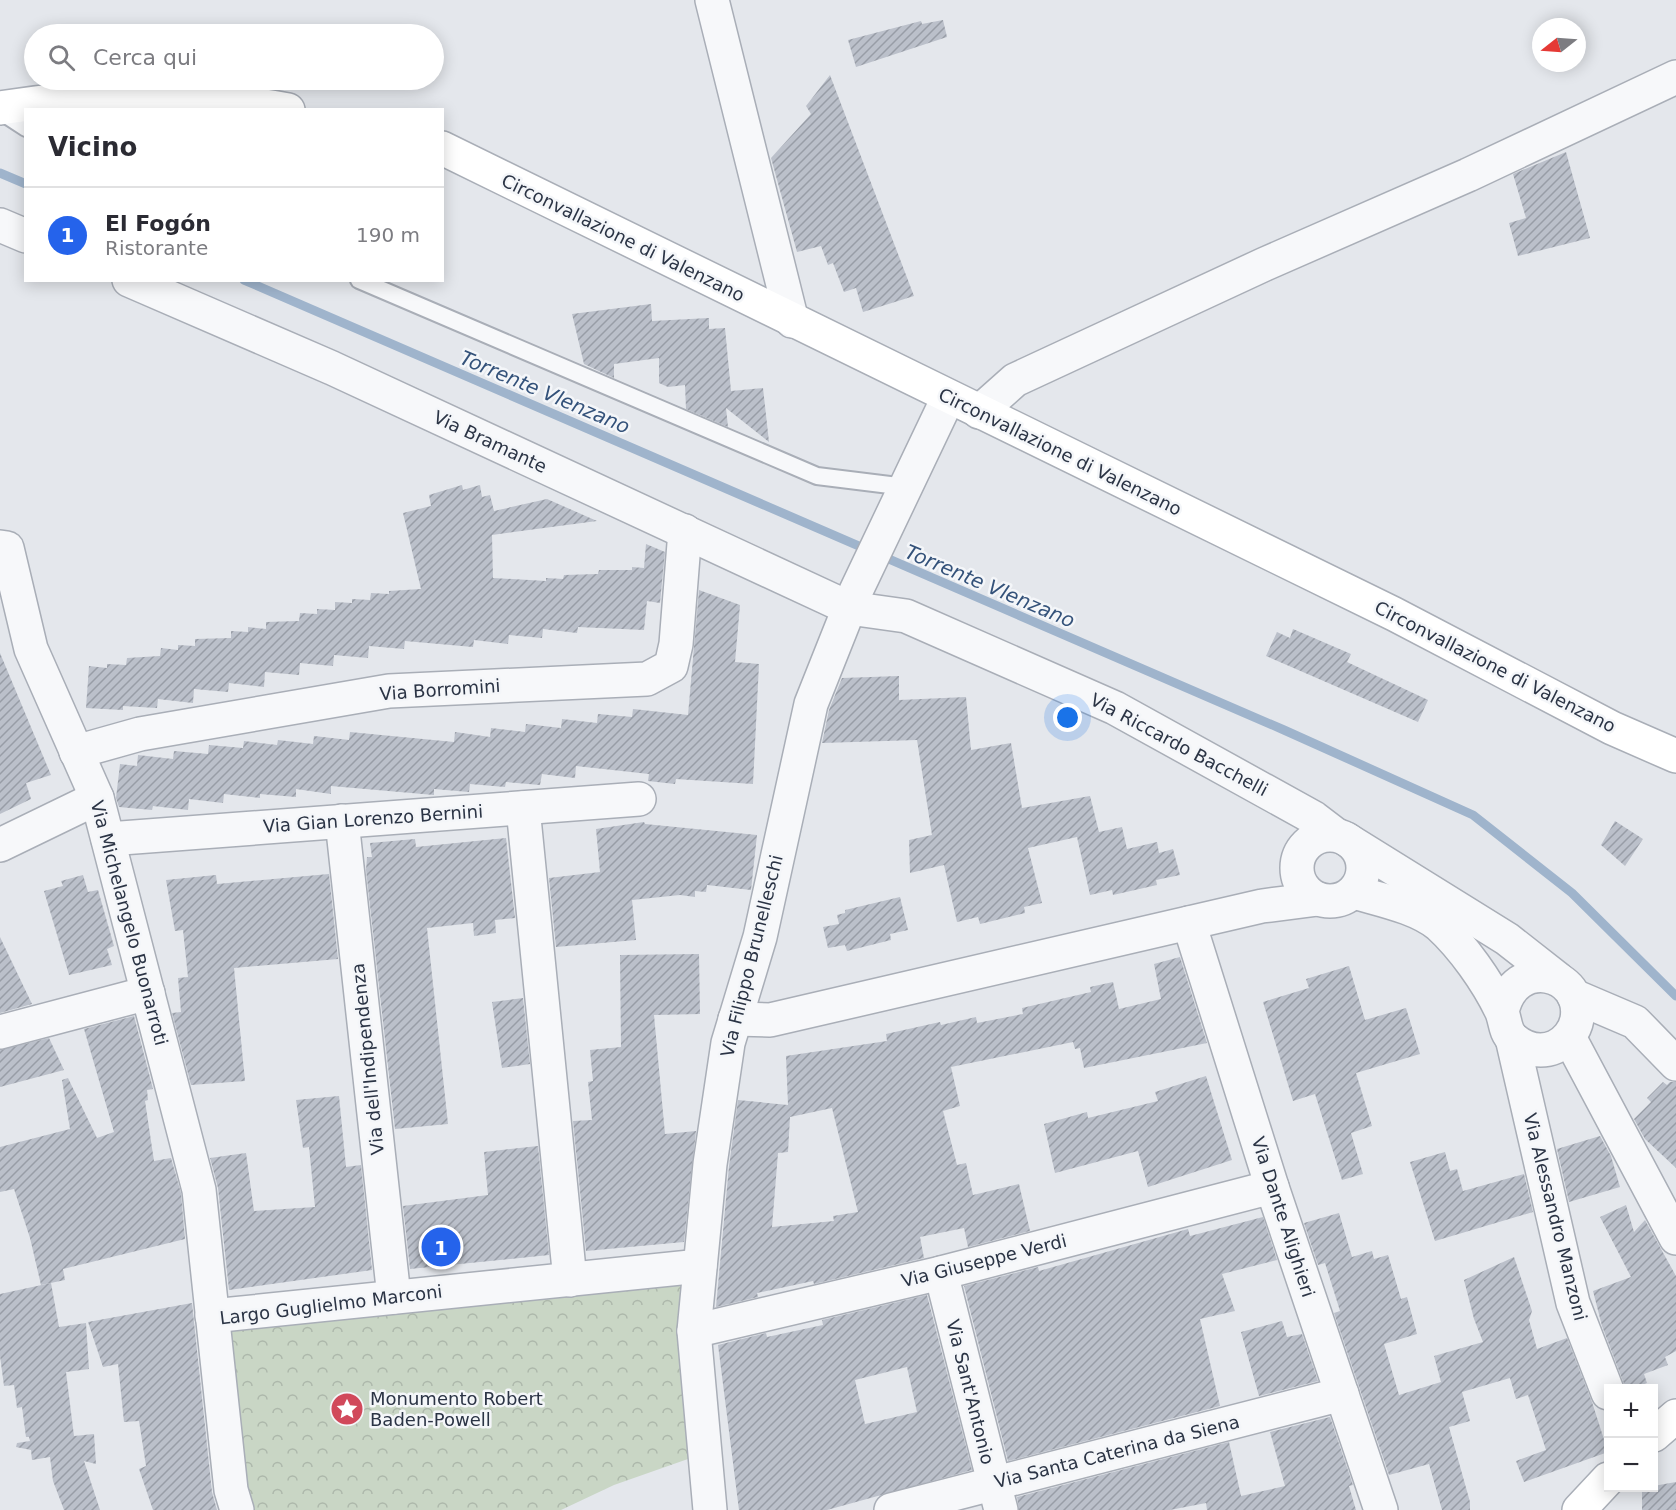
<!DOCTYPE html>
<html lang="it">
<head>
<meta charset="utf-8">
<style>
  body { margin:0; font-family:"DejaVu Sans",sans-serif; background:#f2f2f3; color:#2b2b33 }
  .controls { position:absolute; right:18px; bottom:18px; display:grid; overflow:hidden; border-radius:0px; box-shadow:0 3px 15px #0003 }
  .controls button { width:54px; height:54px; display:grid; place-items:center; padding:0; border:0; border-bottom:2px solid #e1e1e2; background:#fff; color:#2b2b33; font:30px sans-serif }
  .compass { position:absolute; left:1532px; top:18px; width:54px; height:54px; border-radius:50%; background:#fff; box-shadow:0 3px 15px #0003; rotate:253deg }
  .you { position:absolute; left:1068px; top:718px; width:21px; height:21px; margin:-15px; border:4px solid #fff; border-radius:50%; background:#1a73e8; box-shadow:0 0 0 9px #1a73e833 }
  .badge { display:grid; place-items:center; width:39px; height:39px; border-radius:50%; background:#2563eb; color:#fff; font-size:20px; font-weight:700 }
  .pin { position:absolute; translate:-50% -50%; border:3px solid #fff; box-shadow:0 2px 6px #0006 }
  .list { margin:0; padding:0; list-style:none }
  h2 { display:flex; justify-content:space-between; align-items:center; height:78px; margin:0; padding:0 24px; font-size:26px }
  h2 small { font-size:20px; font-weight:400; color:#7c7c81 }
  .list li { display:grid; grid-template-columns:39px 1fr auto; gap:18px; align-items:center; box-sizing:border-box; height:96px; padding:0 24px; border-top:2px solid #e1e1e2 }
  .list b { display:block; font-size:22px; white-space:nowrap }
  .list p { margin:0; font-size:20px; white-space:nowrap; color:#7c7c81 }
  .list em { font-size:20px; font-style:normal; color:#7c7c81 }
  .icon { flex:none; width:33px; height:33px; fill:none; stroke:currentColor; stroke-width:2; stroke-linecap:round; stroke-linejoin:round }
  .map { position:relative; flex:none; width:1676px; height:1510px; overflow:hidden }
  .search { position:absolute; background:#fff; box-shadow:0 3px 15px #0003; left:24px; top:24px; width:420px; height:66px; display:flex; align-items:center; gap:15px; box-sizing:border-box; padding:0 21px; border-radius:33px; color:#7c7c81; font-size:22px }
  .panel { position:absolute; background:#fff; box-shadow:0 3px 15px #0003; left:24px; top:108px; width:420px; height:174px; border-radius:0px }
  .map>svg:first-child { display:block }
</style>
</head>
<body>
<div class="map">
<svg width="1676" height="1510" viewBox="0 0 1676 1510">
  <defs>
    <pattern id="park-crowns" width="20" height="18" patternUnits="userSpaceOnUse" patternTransform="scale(1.5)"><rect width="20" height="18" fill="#c9d6c5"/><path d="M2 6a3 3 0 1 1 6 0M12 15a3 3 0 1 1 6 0" fill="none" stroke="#adb8ab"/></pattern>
    <pattern id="building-hatch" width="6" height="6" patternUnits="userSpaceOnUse" patternTransform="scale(1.5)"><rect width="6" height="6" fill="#bbc0ca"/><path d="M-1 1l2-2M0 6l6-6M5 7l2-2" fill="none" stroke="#989da6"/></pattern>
  </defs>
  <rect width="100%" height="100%" fill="#e4e7ec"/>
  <!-- park -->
  <path fill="url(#park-crowns)" d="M700,1266L705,1453L614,1485L561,1510H237L212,1316Z"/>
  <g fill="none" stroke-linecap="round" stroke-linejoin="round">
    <!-- stream -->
    <g stroke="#9fb4cc" stroke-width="9">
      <path d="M0,173L26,184"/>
      <path d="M244,280L1284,730L1473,815L1572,893L1676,996"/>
    </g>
  </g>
  <!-- building -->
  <g fill="url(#building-hatch)" fill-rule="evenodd">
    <path d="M943,20L947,37L856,67L848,40L921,21L922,24Z"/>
    <path d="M830,75L914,296L863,312L856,288L844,292L833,263L828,265L821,246L797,252L771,158L811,114L806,106Z"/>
    <path d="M1566,152L1590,238L1518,256L1509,223L1526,218L1513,174Z"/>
    <path d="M651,304L652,321L709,318V329L725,328L731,391L763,388L769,442L726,408L728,427L686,409L685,385L668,387L659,383V358L614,364V378L584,364L572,314Z"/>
    <path d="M462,485L463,490L480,485L482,497L490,495L494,511L547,499L597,521L492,535L493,578L546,581V578L563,579L564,575L598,574L599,570H632V567L644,568L646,544L665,552L660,603L647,601L644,630L578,627L577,633L543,629L542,638L509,635L508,644L474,640L473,647L405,641L404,649L369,646L368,658L334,655L333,666L300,663L299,675L265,672L264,687L229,683L228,692L194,689L193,703L158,699L157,708L123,706V710L86,708L89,666L107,668V664L126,665L127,658L160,656L161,648L178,650V645L195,646V639L231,638V631L248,632V627L266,629V622L299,621L300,613L317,614V609L335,610V602L352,603V599L370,600L371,593L389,594V591L421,589L403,513L431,506L429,495Z"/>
    <path d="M699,590L740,605L735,662L759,664L753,784L676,779L675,784L648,781L649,774L576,766L575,778L542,774L540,785L506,782L505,787L470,784L469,792L434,789V795L331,786V794L296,789V797L260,794V798L224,794L223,803L189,799L188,810L153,806L152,810L119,807L116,798L120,764L137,766L138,755L173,759L174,751L208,754L209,745L243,748L244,741L277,745L278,740L313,744L314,736L349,740L350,732L454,742L455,732L490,737L491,728L525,732L526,724L561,728L562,719L597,723L598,714L632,717L633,709L688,715Z"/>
    <path d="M1293,629L1351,654L1347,662L1428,700L1418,722L1266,656L1277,632L1290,638Z"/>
    <path d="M0,653L51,775L26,783L31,799L0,814Z"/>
    <path d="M899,676V700L966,697L971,750L1011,743L1022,808L1090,796L1099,832L1122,827L1127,849L1157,842L1159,853L1173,849L1180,875L1156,880L1157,885L1113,895L1112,890L1090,895L1077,837L1028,848L1042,903L1024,907L1025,913L980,924L978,917L957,922L944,865L910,873L909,840L932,835L917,740L822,743L829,710L842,678Z"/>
    <path d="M1615,821L1643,839L1625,866L1601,845Z"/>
    <path d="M644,822L645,824L757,835L751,890L707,885L706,892L695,891V897L680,895L632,900L636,940L556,947L549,878L600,872L596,829Z"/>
    <path d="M506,838L515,918L495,920L496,933L474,936L473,923L427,928L448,1124L395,1129L366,870L367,857H372L370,843L415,839L416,847Z"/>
    <path d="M329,874L338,959L234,968L245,1081L191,1085L172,1013L181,1012L178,978L188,977L183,930L175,931L166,880L216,875L217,884Z"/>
    <path d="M83,875L88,892L98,890L114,946L107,949L112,965L69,975L44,891L63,886L61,881Z"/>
    <path d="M900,897L908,930L890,934L891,940L847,951L845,945L828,948L823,927L839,924L837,915L845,913V910Z"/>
    <path d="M0,937L32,1004L0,1013Z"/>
    <path d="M699,954L700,1014L654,1015L665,1134L696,1131L684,1242L586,1251L573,1121L592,1120L588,1082L593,1081L590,1050L621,1047L620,955Z"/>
    <path d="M1180,957L1207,1043L1084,1068L1080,1048L1075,1049L1073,1042L951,1067L960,1106L943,1111L957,1165L966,1163L973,1195L1019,1184L1030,1231L968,1247L964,1228L920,1237L924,1258L814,1284L813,1281L757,1293L758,1297L716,1307L729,1166L738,1100L788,1105L786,1056L887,1041L886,1034L940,1022L941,1025L976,1017L977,1023L1023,1014L1022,1008L1091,992L1090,987L1113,982L1119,1009L1161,999L1154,964ZM832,1108L858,1212L833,1216L834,1221L772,1227L778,1153L788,1152L790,1117Z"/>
    <path d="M1349,966L1365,1020L1406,1008L1420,1054L1356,1073L1372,1126L1351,1133L1363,1174L1342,1180L1315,1094L1293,1101L1263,1002L1309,988L1306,979Z"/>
    <path d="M523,998L530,1064L502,1068L492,1002Z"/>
    <path d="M134,1016L153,1089L147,1090L148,1100L145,1101L154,1161L171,1158L181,1193L185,1239L63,1269L65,1280L41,1285L30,1238L14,1189L0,1192V1147L70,1129L62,1080L68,1078L97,1138L114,1132L84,1029Z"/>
    <path d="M49,1038L64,1070L0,1087V1050Z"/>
    <path d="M1206,1076L1232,1160L1148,1187L1138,1151L1055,1173L1044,1124L1087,1112L1088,1118L1158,1101L1155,1092Z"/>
    <path d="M1663,1082L1667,1085L1670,1082H1676V1168L1645,1139L1634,1119L1651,1102L1647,1098Z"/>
    <path d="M339,1096L346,1167L361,1165L372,1270L229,1290L218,1188L210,1158L246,1153L254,1211L315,1207L309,1147L303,1148L296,1100Z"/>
    <path d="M1600,1136L1611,1156L1620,1187L1569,1202L1557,1149Z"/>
    <path d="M538,1146L549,1255L410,1269L403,1206L488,1195L484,1152Z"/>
    <path d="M1445,1152L1450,1171L1457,1169L1463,1191L1524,1174L1533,1212L1435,1241L1410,1162Z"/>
    <path d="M1626,1205L1634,1232L1645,1220L1676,1276V1351L1665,1357L1668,1365L1644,1374L1647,1383L1632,1389H1626L1602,1326L1593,1291L1631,1277L1600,1217Z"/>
    <path d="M1339,1213L1352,1257L1372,1251L1374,1259L1388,1255L1401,1299L1407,1297L1417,1334L1384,1344L1399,1395L1441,1382L1434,1356L1483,1342L1474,1319L1464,1280L1514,1257L1532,1311L1529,1320L1537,1349L1567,1338L1592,1402L1608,1452L1524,1482L1516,1461L1546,1450L1528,1395L1516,1399L1510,1378L1462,1392L1470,1421L1449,1427L1470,1502V1510H1442L1429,1464L1389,1475L1334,1313L1340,1311L1325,1263L1318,1265L1304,1223Z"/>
    <path d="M1263,1217L1277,1260L1222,1274L1235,1311L1200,1319L1220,1406L1008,1461L964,1286L1038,1267L1039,1271L1188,1229L1190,1236Z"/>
    <path d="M51,1283L59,1327L86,1323L89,1369L66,1372L74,1436L94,1434L96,1464L84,1461L100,1510H64L53,1481L50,1457L32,1460L31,1450L16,1447L17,1443L30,1441L29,1437H26L22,1407L17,1408L14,1385L4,1386L0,1356V1294Z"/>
    <path d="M927,1295L972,1470L827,1510H739L718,1345L766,1333L767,1337L823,1325L822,1320ZM907,1367L917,1412L865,1424L855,1380Z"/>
    <path d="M192,1303L212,1492L217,1510H153L139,1469L146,1466L139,1421L124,1422L118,1364L103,1367L88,1322Z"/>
    <path d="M1282,1321L1287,1337L1302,1334L1318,1381L1259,1396L1241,1332Z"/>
    <path d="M1330,1417L1353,1485L1349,1486L1356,1510H1207L1206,1503L1170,1510H1019L1017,1497L1229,1442L1241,1496L1285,1486L1270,1432Z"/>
    <path d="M1676,1482V1510H1642V1488Z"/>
  </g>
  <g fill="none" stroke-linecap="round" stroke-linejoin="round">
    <!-- lane casing -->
    <g stroke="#a9aeb7" stroke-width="20">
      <g id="lane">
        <path d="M0,111L26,128"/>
        <path d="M359,280L817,476L906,487"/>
      </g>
    </g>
    <!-- street casing -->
    <g stroke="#a9aeb7" stroke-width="36">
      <g id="street">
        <path d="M712,0L792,321"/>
        <path d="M0,225L26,236"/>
        <path d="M129,280L332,368L849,608L906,616L1115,708L1314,818L1335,834"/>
        <path d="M979,412L1015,380L1265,264L1468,175L1676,77"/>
        <path d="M0,547L7,548L31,649L97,798L199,1190L231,1490L237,1510"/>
        <path d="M76,752L140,734L389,691L647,679L671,666L676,644L685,531"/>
        <path d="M523,808L570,1280"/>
        <path d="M342,821L394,1297"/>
        <circle cx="1330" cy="868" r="33"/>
        <path d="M108,839L639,799"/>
        <path d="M1346,839L1507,939L1558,979"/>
        <path d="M0,845L97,798"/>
        <path d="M1354,892C1381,900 1417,907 1439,925C1463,947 1487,981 1501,1010C1506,1020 1504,1031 1513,1039C1526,1050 1541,1053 1555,1047C1566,1042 1575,1031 1577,1019C1585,972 1514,954 1502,1012"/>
        <path d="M1189,923L1272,1187L1381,1510"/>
        <path d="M1574,996L1635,1022L1676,1064"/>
        <path d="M735,1019L770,1020L1262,906L1318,899"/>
        <path d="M0,1032L148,993"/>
        <path d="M1569,1037L1676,1238"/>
        <path d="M1512,1038L1573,1303L1608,1393"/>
        <path d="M941,1273L1001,1510"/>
        <path d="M212,1316L700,1266"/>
        <path d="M694,1331L941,1273L1272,1187"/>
        <path d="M710,1510L694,1331L710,1164L728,1043L760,937L811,704L856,591L948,398"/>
        <path d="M891,1510L1342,1394"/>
      </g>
    </g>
    <!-- secondary casing -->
    <g stroke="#a9aeb7" stroke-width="36">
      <g id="secondary">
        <path d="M0,108C94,93 195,92 288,110"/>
        <path d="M442,148L1394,614L1612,728L1676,756"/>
        <path d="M1654,1435L1676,1416"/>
        <path d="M1579,1510L1608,1479"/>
      </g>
    </g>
    <!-- lane -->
    <use href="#lane" stroke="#f7f8fa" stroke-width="16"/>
    <!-- street -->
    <use href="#street" stroke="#f7f8fa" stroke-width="33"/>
    <!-- secondary -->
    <use href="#secondary" stroke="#fff" stroke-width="33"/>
  </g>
  <!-- icons -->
  <defs>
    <g id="sight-disc" transform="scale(1.725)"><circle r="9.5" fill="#d1495b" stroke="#f4f6f9"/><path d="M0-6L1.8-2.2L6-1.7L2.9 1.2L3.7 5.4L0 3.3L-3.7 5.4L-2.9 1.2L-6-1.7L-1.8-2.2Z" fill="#fff"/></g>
  </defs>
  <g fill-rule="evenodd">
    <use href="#sight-disc" x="347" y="1409"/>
  </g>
  <g text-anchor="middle" stroke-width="5" stroke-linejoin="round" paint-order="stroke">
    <!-- street labels -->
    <g font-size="18" fill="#2b3445" stroke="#f4f6f9">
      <text transform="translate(623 238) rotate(26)" y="6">Circonvallazione di Valenzano</text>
      <text transform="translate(490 442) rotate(25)" y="6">Via Bramante</text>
      <text transform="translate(1060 452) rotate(26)" y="6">Circonvallazione di Valenzano</text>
      <text transform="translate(1495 667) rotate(27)" y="6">Circonvallazione di Valenzano</text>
      <text transform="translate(440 690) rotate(-4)" y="6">Via Borromini</text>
      <text transform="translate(1179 745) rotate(28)" y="6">Via Riccardo Bacchelli</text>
      <text transform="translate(373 819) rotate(-4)" y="6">Via Gian Lorenzo Bernini</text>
      <text transform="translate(129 923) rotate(75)" y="6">Via Michelangelo Buonarroti</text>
      <text transform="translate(752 956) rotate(-76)" y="6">Via Filippo Brunelleschi</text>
      <text transform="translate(368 1059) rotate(-96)" y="6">Via dell'Indipendenza</text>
      <text transform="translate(1283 1217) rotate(72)" y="6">Via Dante Alighieri</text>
      <text transform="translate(1555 1217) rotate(76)" y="6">Via Alessandro Manzoni</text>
      <text transform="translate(984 1261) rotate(-14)" y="6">Via Giuseppe Verdi</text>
      <text transform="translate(331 1305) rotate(-7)" y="6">Largo Guglielmo Marconi</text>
      <text transform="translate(970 1392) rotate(76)" y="6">Via Sant'Antonio</text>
      <text transform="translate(1117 1452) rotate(-14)" y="6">Via Santa Caterina da Siena</text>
    </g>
    <!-- poi labels -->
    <g font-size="18" fill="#2b3445" stroke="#f4f6f9" text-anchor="start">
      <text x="370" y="1405">Monumento Robert<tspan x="370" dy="21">Baden-Powell</tspan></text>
    </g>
    <!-- water labels -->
    <g font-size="20" font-style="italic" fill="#34527a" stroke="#f4f6f9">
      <text transform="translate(545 392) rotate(23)" y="7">Torrente Vlenzano</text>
      <text transform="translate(990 586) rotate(23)" y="7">Torrente Vlenzano</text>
    </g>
  </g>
</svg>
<div class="controls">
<button>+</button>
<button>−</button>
</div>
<svg class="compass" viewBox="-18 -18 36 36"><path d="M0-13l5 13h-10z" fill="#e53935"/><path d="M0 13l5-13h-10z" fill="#7c7c81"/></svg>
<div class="you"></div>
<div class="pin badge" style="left:441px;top:1247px">1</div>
<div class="search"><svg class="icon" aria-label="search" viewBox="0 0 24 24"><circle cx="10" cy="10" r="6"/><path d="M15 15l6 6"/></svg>Cerca qui</div>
<section class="panel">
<h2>Vicino<small></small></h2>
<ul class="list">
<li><span class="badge">1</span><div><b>El Fogón</b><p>Ristorante</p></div><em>190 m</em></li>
</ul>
</section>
</div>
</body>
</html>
